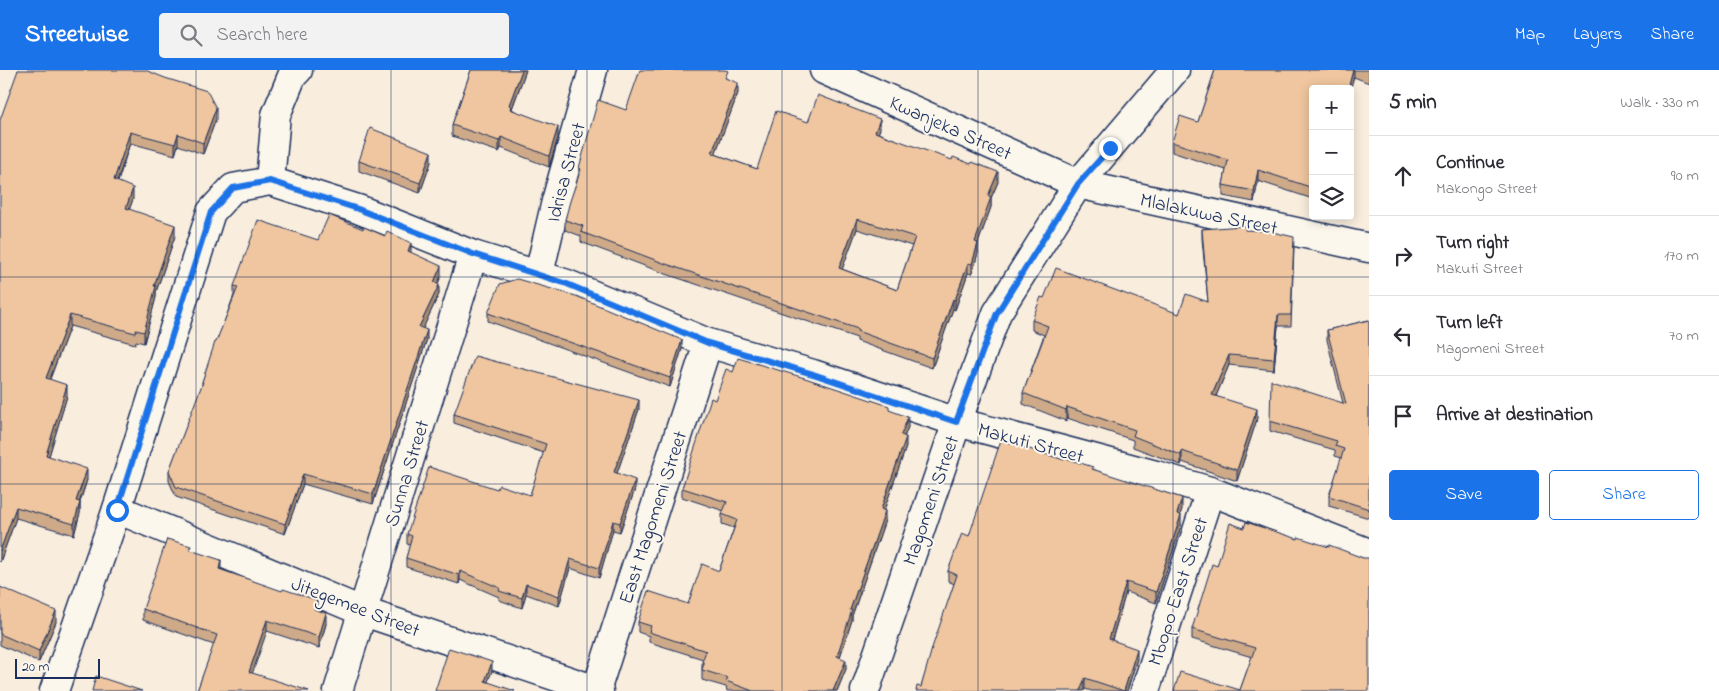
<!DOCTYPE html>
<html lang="en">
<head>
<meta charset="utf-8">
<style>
  body { margin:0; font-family:"Indie Flower",sans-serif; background:#f2f2f3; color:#2b2b33 }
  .controls { position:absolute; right:15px; top:15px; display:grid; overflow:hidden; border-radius:5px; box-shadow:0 2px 12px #0003 }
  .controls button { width:45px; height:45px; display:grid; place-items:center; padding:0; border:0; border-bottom:1px solid #e1e1e2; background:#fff; color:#2b2b33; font:25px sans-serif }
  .scale { position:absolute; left:15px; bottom:12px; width:85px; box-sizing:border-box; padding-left:5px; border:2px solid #1b2f5e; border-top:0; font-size:14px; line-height:18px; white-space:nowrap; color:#1b2f5e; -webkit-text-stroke:4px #fbf7ec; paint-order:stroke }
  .stop { position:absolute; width:15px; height:15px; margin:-11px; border:4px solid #1a73e8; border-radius:50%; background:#fff }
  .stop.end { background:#1a73e8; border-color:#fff; box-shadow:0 1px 5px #0008 }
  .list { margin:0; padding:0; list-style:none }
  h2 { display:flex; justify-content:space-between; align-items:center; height:65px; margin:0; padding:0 20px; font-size:21px }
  h2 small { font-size:16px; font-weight:400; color:#7c7c81 }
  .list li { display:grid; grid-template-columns:32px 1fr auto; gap:15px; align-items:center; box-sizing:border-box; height:80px; padding:0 20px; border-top:1px solid #e1e1e2 }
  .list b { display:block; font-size:19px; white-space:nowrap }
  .list p { margin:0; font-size:16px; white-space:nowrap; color:#7c7c81 }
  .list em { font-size:16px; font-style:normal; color:#7c7c81 }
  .actions { display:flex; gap:10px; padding:15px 20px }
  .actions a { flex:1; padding:11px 0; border:1px solid #1a73e8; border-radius:5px; text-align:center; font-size:18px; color:#1a73e8 }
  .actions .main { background:#1a73e8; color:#fff }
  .icon { flex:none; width:28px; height:28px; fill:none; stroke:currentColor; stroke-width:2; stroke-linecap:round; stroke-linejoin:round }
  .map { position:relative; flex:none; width:1369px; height:621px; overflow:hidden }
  header { display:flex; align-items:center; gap:30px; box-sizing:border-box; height:70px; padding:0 25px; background:#1a73e8; color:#fff }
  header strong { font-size:24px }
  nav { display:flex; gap:28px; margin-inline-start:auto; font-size:18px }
  .search { width:350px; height:45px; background:#f2f2f3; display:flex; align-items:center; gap:12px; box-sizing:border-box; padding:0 18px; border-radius:5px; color:#7c7c81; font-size:19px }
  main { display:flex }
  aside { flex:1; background:#fff }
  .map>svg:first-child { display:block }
</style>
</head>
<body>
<header>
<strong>Streetwise</strong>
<div class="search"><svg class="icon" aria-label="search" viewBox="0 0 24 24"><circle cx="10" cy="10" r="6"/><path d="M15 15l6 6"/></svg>Search here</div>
<nav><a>Map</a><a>Layers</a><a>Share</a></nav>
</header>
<main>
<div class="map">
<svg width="1369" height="621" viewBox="0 0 1369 621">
  <rect width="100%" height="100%" fill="#f9eddd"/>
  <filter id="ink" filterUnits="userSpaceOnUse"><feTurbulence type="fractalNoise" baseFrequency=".02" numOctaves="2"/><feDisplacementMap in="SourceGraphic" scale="10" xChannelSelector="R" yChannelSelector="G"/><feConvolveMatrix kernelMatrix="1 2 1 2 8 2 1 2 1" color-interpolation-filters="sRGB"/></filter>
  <g filter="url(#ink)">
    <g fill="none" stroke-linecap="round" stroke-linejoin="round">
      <!-- minor casing -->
      <g stroke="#1b2f5e" stroke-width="31">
        <g id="minor">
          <path d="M824,0L1078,114L1369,178"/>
          <path d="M270,111L276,45L292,6L298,0"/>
          <path d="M539,204L556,131L593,0"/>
          <path d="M117,439L364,542L599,621"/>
          <path d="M54,621L117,439L211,142L233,118L270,111L358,139L473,185L567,214L708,273L813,304L957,352L1156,405L1210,421L1369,483"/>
          <path d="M338,621L473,185"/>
          <path d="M596,621L708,273"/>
          <path d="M865,621L957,352L997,243L1078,114L1175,0"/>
          <path d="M1145,621L1210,421"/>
        </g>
      </g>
      <!-- minor -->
      <use href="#minor" stroke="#fbf7ec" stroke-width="28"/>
    </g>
    <!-- wall -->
    <g fill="#ceaa89" stroke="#1b2f5e" fill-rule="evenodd">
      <path d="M18,0L216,49L203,84L178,75L175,85L130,73L118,112L133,129L129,140L175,166L156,222V227L144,273L136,271L135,274L70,256L50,309L67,326L49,386L87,410L80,432V443L74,465L16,448L0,492Z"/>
      <path d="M471,0H526L512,39L558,68L549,97L501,78L499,82L452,66V55Z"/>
      <path d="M1215,0H1369V13L1354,7L1313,19V129L1258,111L1254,132L1223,126V115L1226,100L1172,82V72L1198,52Z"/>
      <path d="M728,9L738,23L715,84L757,99L808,52L880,59L878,63L998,112L991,128V137L978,173V183L972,204L968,203L955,240L953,239L932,298L857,271V268L666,204L581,172V166L565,160V150L579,106V98L626,40ZM857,159L912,176L897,220L842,199Z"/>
      <path d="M359,91L431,92L420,123L359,101Z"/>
      <path d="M1202,159L1246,160L1294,178L1291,256H1278L1274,300L1229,295L1216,326L1257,349L1237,411L1182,392L1181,395L1133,377V370L1067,348L1066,351L1023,334V323L1044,265L1032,260V250L1044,228L1179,244L1208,232L1202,169Z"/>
      <path d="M318,170L411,183L441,206L438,214L439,224L423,258L427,269L373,434L303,414L285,464L176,427L169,411V401L202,316V312L234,225V216Z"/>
      <path d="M488,243L682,279L670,317L488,251Z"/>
      <path d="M1369,250V448L1329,436V426L1342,388L1335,386V380L1270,361V351L1343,333L1327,270V260Z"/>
      <path d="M733,302L889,340L908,357L904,367L906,377L884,440L885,450L852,546V550L840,587L846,599L837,621H727L726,617L702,610V592L703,589L649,572V566L638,562V552L688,534L719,501L734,458L722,454V444L724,441L682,427V418L715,330Z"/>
      <path d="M639,339L617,403L635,419L620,462L613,460L599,508L570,498L559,536L526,524L522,538L499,530V527L460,510L459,514L406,497V488L410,475L407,474V464L497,419L530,425L544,383L454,353V344Z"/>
      <path d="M1093,399L1182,439L1180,445L1181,456L1156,533L1126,522L1112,570L1137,589L1127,621H1092L1085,619L921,617L954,514L948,511V501L969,466Z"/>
      <path d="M1244,458L1298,469L1363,488L1240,620L1252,587L1192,569V559L1217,496Z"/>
      <path d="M191,480L221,499L317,540L326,554L319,578L267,561L197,621L214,575L143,550V539Z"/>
      <path d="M0,517L56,552L39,592L0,575Z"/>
    </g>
    <!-- shaded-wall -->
    <g fill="#a78b6f" stroke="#1b2f5e">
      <path d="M522,0H526L511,41L509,35Z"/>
      <path d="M1353,0H1354V7L1350,20V19H1348Z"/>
      <path d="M738,13V23L712,93V83Z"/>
      <path d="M216,38V49L203,84V73Z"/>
      <path d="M880,49V59L875,72V62Z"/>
      <path d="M558,57V68L549,97V86Z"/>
      <path d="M130,62V73L114,121V110Z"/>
      <path d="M178,64V75L175,85V74Z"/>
      <path d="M501,67V78L499,82V71Z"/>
      <path d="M431,82V92L420,123V113Z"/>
      <path d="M1258,100V111L1254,132V121Z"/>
      <path d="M998,102V112L991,128V137L975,182V172L988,126Z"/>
      <path d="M133,118V129L126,149V138Z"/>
      <path d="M857,149V159L839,208V198Z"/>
      <path d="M175,155V166L156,222V227L144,273V262L154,216Z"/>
      <path d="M411,173V183L408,181Z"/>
      <path d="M978,173V183L972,204V194Z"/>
      <path d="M968,193V203L955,240V230Z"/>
      <path d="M441,196V206L434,222V212Z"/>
      <path d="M439,215V224L419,267V257Z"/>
      <path d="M953,229V239L932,298V288Z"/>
      <path d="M70,245V256L46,319V308Z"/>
      <path d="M1278,245V256L1274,300V289Z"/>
      <path d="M427,260V269L373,434V424Z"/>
      <path d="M682,270V279L670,317V308Z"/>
      <path d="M1229,285V295L1212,336V325Z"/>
      <path d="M67,315V326L46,396V385Z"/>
      <path d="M639,330V339L614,412V402Z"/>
      <path d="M1067,337V348L1066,351V340Z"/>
      <path d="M1257,339V349L1237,411V400Z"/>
      <path d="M908,347V357L901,375V365Z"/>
      <path d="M906,367V377L881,449V439Z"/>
      <path d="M1182,381V392L1181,395V385Z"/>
      <path d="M87,399V410L76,442V431Z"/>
      <path d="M303,404V414L285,464V454Z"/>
      <path d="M635,410V419L620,462V453Z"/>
      <path d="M1182,428V439L1177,454V444Z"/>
      <path d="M80,432V443L74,465V454Z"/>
      <path d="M16,437V448L0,492V481Z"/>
      <path d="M885,441V450L852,546V550L837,596V586L850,540Z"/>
      <path d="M1181,445V456L1156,533V522Z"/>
      <path d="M613,451V460L599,508V498Z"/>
      <path d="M570,489V498L559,536V526Z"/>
      <path d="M221,490V502L219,499Z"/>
      <path d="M460,501V510L459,514V505Z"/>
      <path d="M1126,512V522L1109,579V569Z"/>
      <path d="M526,514V524L522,538V528Z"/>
      <path d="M317,530V541L314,539Z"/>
      <path d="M56,541V552L39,592V581Z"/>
      <path d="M326,543V554L319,578V567Z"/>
      <path d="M267,550V561L249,613V602Z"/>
      <path d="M1137,579V589L1127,621H1124Z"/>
      <path d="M846,590V599L837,621H833Z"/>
      <path d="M492,592V601L485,620V611Z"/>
      <path d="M1085,608V619L1084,621H1080Z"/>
    </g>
    <!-- building -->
    <g fill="#efc69f" stroke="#1b2f5e" fill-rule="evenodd">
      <path d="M18,0H145L165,8L207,21L216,38L203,73L178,64L175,74L130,62L114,110L133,118L126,138L175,155L154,216H156L144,262L136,260L135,263L70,245L46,308L67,315L46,385L87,399L76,431L80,432L74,454L16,437L0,481V50Z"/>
      <path d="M471,0H522L509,35L511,36L510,39L558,57L549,86L501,67L499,71L452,55Z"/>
      <path d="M640,0H725L728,1L725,8L738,13L712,83L757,99L776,41L808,52L818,25L880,49L875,62L952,90L953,87L971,94L972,92L998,102L988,126L991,127L975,172L978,173L972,194L968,193L955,230L953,229L932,288L857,261L858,259L666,194L581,162L583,156L565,150L570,131L581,99L579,98L598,30L626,40ZM857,149L915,167L897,220L839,198Z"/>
      <path d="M1215,0H1353L1348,19H1313V118L1258,100L1254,121L1223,115L1228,90L1172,72L1180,46L1198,52Z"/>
      <path d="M370,58L431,82L420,113L359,91Z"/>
      <path d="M329,145L363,159L364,157L385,166L387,161L411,173L408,181L441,196L434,212L439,215L419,257L427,260L373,424L303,404L285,454L176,417L169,401L203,312H202L215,272H216L238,217L234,216L258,150L318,170Z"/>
      <path d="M1243,156H1246L1245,160L1268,161L1294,167L1291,245H1278L1274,289L1229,285L1212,325L1257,339L1237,400L1182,381L1181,385L1133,366L1135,360L1067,337L1066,340L1023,323L1048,256L1032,250L1041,227L1044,228L1056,198L1179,244L1186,224L1208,232L1202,159Z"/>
      <path d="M517,209L576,226L682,270L670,308L488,243L500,214Z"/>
      <path d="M1369,250V439L1329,426L1344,379L1335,376L1337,371L1270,351L1271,310L1346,334L1327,260Z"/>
      <path d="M475,286L639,330L614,402L635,410L620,453L613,451L599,498L570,489L559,526L526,514L522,528L499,521L500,518L460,501L459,505L406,488L412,466L407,464L429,397L497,419L499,415L530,425L546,374L454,344Z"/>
      <path d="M738,288L808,309L889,336V340L908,347L901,365L906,367L881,439L885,441L850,540H852L837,586L846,590L833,621H753L726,611L728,608L702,600L704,593L702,592L706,581L649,562L651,556L638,552L648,521L688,534L702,494L719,501L737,450L722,444L727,432L682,418L711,328L715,330L726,299L733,302Z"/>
      <path d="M1001,370L1064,390L1065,388L1093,397L1092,399L1182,428L1177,444L1181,445L1156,522L1126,512L1109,569L1137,579L1124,621L1085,608L1080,621H916L917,616L921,617L933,575L957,505L948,501L962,463L969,466Z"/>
      <path d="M1246,452L1298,469V467L1329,477V475L1363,488H1369V621H1174L1180,602L1240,620L1255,578L1192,559L1212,494L1217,496L1230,453L1244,458Z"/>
      <path d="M167,469L191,476L190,480L221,490L219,499L282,521L283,519L317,530L314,539L326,543L319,567L267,550L249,602L309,621H197L217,565L143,539Z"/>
      <path d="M0,517L56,541L39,581L0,564Z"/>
      <path d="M449,578L492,592L485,611L515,621H435Z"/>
      <path d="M96,606L142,621H92Z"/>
    </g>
  </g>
  <g fill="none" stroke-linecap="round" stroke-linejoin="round" filter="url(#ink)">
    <!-- route -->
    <path stroke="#1a73e8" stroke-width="6" d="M117,440L211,142L233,118L270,111L358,139L473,184L567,214L708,273L813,304L956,352L997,243L1078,114L1110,78"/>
  </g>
  <!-- grid -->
  <path fill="none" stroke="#1b2f5e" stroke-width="1" stroke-opacity="0.55" d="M196,0V621M391,0V621M587,0V621M782,0V621M978,0V621M1173,0V621M0,207H1369M0,414H1369"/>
  <g text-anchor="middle" stroke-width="4" stroke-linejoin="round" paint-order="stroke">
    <!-- street labels -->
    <g font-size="20" fill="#1b2f5e" stroke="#fbf7ec">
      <text transform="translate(951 57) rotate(24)" y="7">Kwanjeka Street</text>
      <text transform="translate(565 102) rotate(-75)" y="7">Idrisa Street</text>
      <text transform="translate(1209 143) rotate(12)" y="7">Mlalakuwa Street</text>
      <text transform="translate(1031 372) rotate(15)" y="7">Makuti Street</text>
      <text transform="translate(406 403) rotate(-73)" y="7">Sunna Street</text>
      <text transform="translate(930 430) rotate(-71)" y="7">Magomeni Street</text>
      <text transform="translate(652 447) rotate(-72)" y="7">East Magomeni Street</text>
      <text transform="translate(1177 521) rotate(-72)" y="7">Mbopo East Street</text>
      <text transform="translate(356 536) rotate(21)" y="7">Jitegemee Street</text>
    </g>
  </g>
</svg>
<div class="controls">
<button>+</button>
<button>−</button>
<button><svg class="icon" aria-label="layers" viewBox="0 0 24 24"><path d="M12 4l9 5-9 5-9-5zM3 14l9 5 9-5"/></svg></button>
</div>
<div class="scale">20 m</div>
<div class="stop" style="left:117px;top:440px"></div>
<div class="stop end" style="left:1110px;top:78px"></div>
</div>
<aside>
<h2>5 min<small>Walk · 330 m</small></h2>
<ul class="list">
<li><svg class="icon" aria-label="ahead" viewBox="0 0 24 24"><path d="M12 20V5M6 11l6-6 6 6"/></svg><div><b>Continue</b><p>Makongo Street</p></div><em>90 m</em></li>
<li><svg class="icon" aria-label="right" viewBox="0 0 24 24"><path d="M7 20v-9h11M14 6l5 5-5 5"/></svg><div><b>Turn right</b><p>Makuti Street</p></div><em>170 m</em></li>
<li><svg class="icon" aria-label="left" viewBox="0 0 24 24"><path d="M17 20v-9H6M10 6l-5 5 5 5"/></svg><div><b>Turn left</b><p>Magomeni Street</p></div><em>70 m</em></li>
<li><svg class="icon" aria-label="arrive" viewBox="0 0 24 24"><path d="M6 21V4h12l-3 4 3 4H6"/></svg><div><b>Arrive at destination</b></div></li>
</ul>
<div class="actions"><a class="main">Save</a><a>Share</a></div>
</aside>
</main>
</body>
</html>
